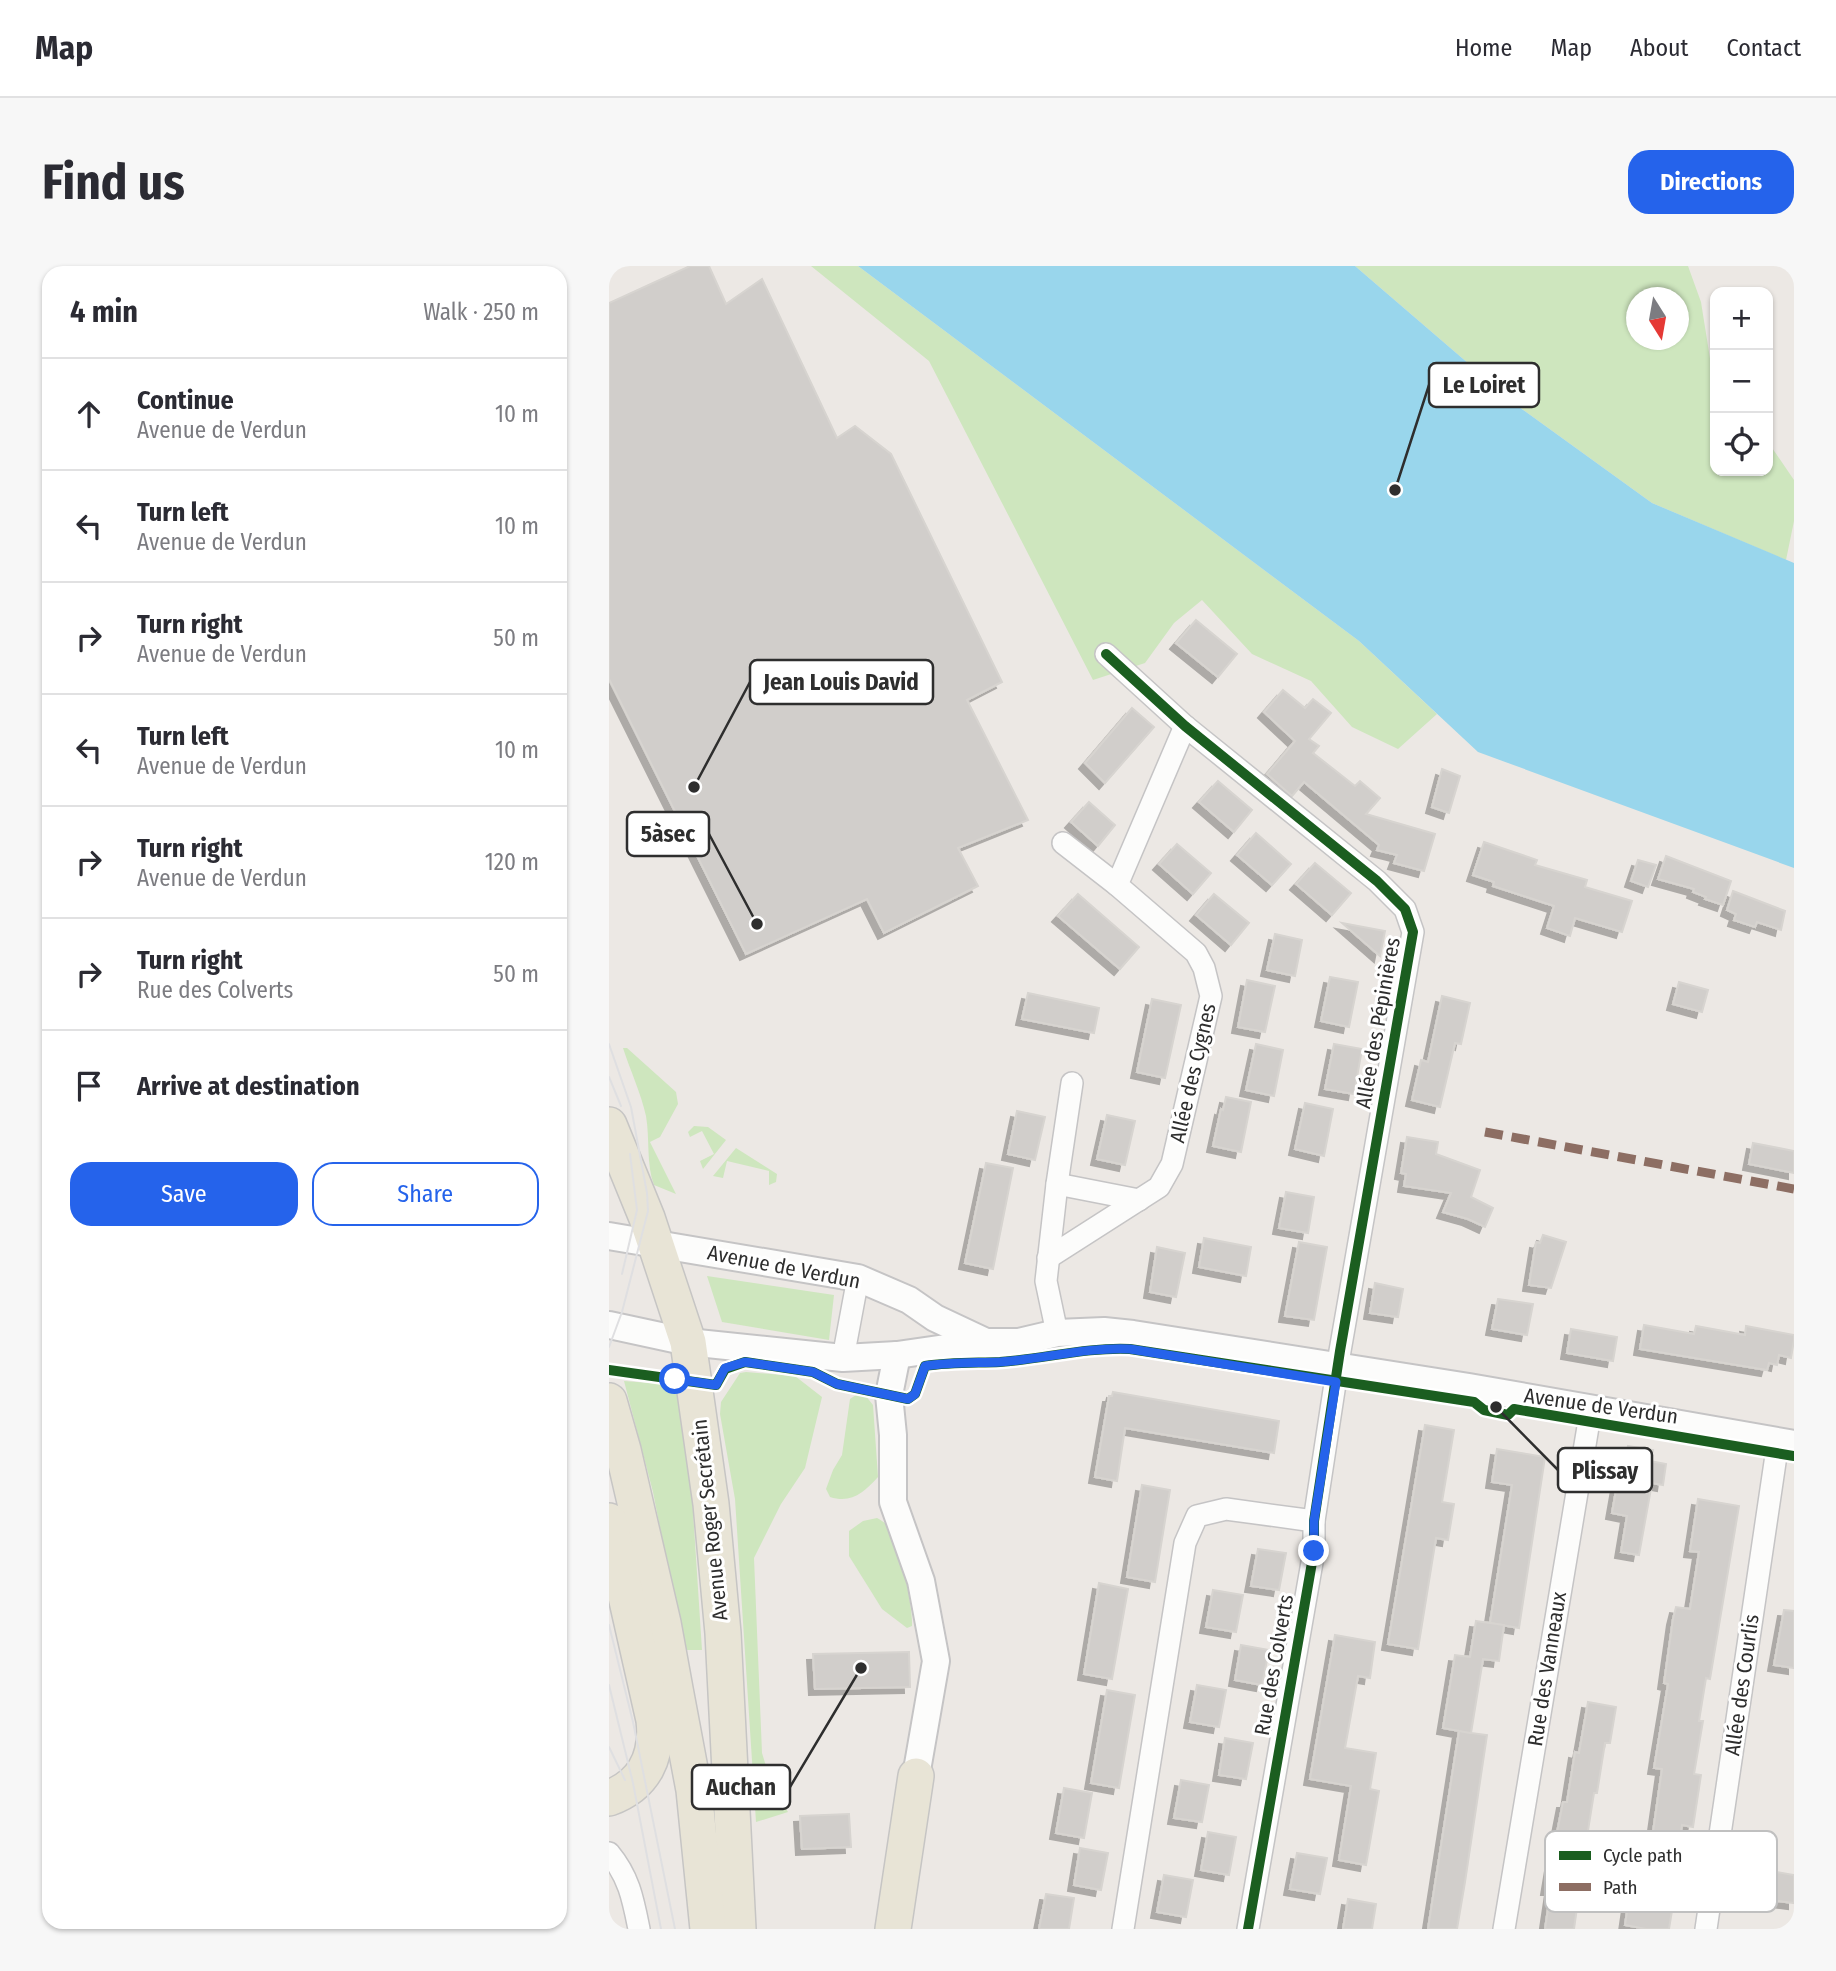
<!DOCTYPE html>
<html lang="en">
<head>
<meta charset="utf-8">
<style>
  body { margin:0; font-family:"Fira Sans Condensed",sans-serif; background:#f7f7f7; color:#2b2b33 }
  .controls { position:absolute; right:21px; top:21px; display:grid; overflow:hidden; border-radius:14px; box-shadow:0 2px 5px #0004 }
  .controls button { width:63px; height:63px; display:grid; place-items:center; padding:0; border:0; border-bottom:2px solid #e1e1e2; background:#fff; color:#2b2b33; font:35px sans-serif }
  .compass { position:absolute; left:1017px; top:21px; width:63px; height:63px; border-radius:50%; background:#fff; box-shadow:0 2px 5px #0004; rotate:169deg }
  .stop { position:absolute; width:21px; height:21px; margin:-16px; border:5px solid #2563eb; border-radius:50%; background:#fff }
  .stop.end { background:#2563eb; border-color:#fff; box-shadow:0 2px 7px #0008 }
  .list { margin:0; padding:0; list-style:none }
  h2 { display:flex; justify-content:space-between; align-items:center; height:91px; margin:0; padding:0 28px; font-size:30px }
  h2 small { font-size:23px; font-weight:400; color:#7c7c81 }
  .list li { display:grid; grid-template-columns:46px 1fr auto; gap:21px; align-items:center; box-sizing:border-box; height:112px; padding:0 28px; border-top:2px solid #e1e1e2 }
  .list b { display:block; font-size:26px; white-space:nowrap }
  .list p { margin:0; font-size:23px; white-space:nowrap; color:#7c7c81 }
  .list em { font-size:23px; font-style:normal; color:#7c7c81 }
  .actions { display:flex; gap:14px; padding:21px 28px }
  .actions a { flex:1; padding:16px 0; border:2px solid #2563eb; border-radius:21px; text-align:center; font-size:24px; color:#2563eb }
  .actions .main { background:#2563eb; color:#fff }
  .icon { flex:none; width:38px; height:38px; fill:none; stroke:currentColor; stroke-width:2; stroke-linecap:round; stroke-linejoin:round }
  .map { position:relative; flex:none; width:1185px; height:1663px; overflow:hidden; border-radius:21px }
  header { display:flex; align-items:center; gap:42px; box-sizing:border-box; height:98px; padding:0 35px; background:#fff; border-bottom:2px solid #e1e1e2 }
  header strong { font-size:33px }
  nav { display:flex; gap:38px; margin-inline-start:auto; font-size:24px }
  .intro { display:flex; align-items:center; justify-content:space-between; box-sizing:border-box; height:168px; padding:0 42px }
  h1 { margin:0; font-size:49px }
  .button { padding:18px 32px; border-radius:21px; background:#2563eb; color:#fff; font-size:24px; font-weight:700 }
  main { display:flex; gap:42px; padding:0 42px }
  aside { flex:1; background:#fff; border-radius:21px; box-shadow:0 2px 5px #0004 }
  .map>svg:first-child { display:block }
</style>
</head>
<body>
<header>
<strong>Map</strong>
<nav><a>Home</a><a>Map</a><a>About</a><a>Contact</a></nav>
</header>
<div class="intro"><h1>Find us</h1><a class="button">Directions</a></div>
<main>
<aside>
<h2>4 min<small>Walk · 250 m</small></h2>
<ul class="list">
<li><svg class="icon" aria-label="ahead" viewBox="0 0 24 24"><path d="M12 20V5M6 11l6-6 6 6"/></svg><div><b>Continue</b><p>Avenue de Verdun</p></div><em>10 m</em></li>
<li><svg class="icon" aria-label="left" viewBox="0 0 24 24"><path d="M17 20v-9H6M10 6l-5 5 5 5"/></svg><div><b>Turn left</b><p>Avenue de Verdun</p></div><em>10 m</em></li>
<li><svg class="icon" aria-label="right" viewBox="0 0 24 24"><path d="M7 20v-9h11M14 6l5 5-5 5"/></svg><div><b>Turn right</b><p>Avenue de Verdun</p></div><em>50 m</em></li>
<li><svg class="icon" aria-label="left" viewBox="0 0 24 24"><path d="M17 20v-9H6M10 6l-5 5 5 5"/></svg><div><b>Turn left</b><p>Avenue de Verdun</p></div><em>10 m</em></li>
<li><svg class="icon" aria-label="right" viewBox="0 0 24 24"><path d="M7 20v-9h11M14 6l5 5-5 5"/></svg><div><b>Turn right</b><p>Avenue de Verdun</p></div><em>120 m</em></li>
<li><svg class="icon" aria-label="right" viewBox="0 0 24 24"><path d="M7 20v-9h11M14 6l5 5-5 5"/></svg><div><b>Turn right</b><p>Rue des Colverts</p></div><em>50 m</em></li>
<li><svg class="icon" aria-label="arrive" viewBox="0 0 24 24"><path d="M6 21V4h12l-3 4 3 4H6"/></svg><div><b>Arrive at destination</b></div></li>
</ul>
<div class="actions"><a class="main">Save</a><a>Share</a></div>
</aside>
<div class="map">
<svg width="1185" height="1663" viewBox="0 0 1185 1663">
  <defs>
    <filter id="shadow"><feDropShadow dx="-6" dy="6" stdDeviation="0" flood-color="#0004"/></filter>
  </defs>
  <rect width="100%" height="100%" fill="#ece8e4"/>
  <!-- green -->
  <g fill="#cee6be" fill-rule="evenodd">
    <path d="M202,0H249L750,375L828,448L789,483L743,461L702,415L643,388L593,334L565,357L536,397L484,414L320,95Z"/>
    <path d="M746,0H1079L1092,36L1103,105L1106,110V205H1159V176L1185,214V255L1177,294L1043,237L910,141ZM1028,32H1070V74H1028Z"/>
    <path d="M14,782H18L67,826L69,838L51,871L41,876L67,928L45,919C37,898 41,873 37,850C32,827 21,804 14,782Z"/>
    <path d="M85,860L99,861L117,874L94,903L91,895L105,888L93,865L81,871L79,866Z"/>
    <path d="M127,882L168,908L167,916L160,919V905L118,895L114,912L104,910Z"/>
    <path d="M98,1010L225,1029L220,1074L113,1056Z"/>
    <path d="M137,1106L186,1110L213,1131L196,1202L172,1238L145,1292L153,1487L164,1523L179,1546L147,1556L126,1233L111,1148L112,1136L131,1107Z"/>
    <path d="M15,1115L67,1119L83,1230L93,1384H75L44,1226Z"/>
    <path d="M247,1129H256L264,1139L269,1211C255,1226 243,1238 221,1231L217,1223L224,1204L233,1189L241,1133Z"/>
    <path d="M268,1252C272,1254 278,1258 281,1262C291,1277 304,1342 303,1360L298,1362L273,1343L240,1290V1265L254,1255Z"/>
  </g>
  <!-- water -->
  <path fill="#99d6ec" d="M249,0H746L910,141L1043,237L1185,297V602L869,486L750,375Z"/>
  <!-- building -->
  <g fill="#d1cecb" stroke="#d7d4d0" stroke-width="2" filter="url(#shadow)">
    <path d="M81,0H100L117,38L153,13L228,172L246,160L282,188L393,416L358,434L419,554L349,582L369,620L275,667L258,633L137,688L0,413V37Z"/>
    <path d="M587,354L628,388L609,411L567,377Z"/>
    <path d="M674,424L696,442L704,433L722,447L700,473L710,480L704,487L746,520L751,515L771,532L757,548L826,568L815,605L785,597L788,589L768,584L770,579L695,516L683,530L658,508L686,475L655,446Z"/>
    <path d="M523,442L545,461L496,517L476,497Z"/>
    <path d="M833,503L851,510L840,547L823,541Z"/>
    <path d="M609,515L643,544L625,566L590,536Z"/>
    <path d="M480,536L506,559L489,580L462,556Z"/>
    <path d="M647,567L682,598L663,619L628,589Z"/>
    <path d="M875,576L928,594L926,599L978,614L976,621L1023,635L1013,666L966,652L961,670L938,662L945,640L884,620L885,616L864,609Z"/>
    <path d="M568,578L602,607L584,628L550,598Z"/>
    <path d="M1057,590L1122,615L1114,639L1096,633L1097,631L1084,626L1085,623L1049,613Z"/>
    <path d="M1029,594L1047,599L1039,621L1022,615Z"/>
    <path d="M706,597L742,627L723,649L687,618Z"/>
    <path d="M1124,625L1176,645L1172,664L1148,656L1146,661L1125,654L1127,648L1118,644Z"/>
    <path d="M469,628L530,681L511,703L449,650Z"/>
    <path d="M605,628L640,657L622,679L587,649Z"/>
    <path d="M733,657L776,665L771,690Z"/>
    <path d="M666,668L693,674L686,710L658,704Z"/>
    <path d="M721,711L749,716L740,761L712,755Z"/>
    <path d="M638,714L666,720L656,766L629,761Z"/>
    <path d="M1070,716L1099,724L1093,746L1064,738Z"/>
    <path d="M419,727L490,742L485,767L413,753Z"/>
    <path d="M833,730L861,737L852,778L846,777L831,841L803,834L812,794L819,796Z"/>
    <path d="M543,733L572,739L556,812L528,806Z"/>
    <path d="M647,778L674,784L665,830L637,824Z"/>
    <path d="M725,778L753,783L745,828L716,823Z"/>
    <path d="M617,831L642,836L632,886L604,880L612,843L614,844Z"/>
    <path d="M696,837L724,843L715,890L686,883Z"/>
    <path d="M408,845L436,851L426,894L399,888Z"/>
    <path d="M498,849L526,855L516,899L488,893Z"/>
    <path d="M798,871L829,876L827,888L871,904L862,931L884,942L876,961L859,953L834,946L842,927L795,920L797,908L792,907Z"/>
    <path d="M1144,877L1185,885V907L1140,898Z"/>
    <path d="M377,897L404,902L384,1003L356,997Z"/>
    <path d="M677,926L705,931L699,967L670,962Z"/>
    <path d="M934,969L957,976L942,1022L920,1019L927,976L931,977Z"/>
    <path d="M595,972L642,981L637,1010L590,1001Z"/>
    <path d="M690,976L718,981L705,1054L676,1050Z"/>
    <path d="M548,981L576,987L567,1031L541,1026Z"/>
    <path d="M766,1017L794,1023L789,1051L761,1047Z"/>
    <path d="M889,1033L924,1038L918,1069L883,1063Z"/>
    <path d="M1035,1059L1085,1068L1087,1060L1136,1069L1137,1060L1185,1069V1074L1182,1092L1170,1089L1168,1099L1160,1097L1158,1104L1031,1083Z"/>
    <path d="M962,1063L1008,1071L1004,1095L958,1087Z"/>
    <path d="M504,1126L670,1155L665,1187L516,1162L508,1215L486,1211L500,1130H503Z"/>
    <path d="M816,1159L845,1164L833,1236L845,1238L839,1274L827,1272L809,1383L779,1378Z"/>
    <path d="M1019,1180L1044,1184L1041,1195L1057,1198L1054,1219L1043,1217L1030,1289L1012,1286L1018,1250L1003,1247L1009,1213L998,1211L1002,1189L1017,1192Z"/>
    <path d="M888,1183L936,1191L910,1362L881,1357L903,1219L883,1216Z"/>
    <path d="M533,1219L561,1224L546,1316L518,1311Z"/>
    <path d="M1089,1233L1130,1240L1101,1413L1097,1412L1090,1455H1094L1085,1508L1092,1509L1084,1561L1073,1559L1066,1601L1070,1602L1060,1663H1037L1016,1659L1027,1584L1037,1586L1039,1572L1043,1573L1053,1503L1045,1502L1059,1418L1055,1417L1064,1353L1067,1341L1081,1343L1090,1286L1081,1285Z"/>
    <path d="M649,1283L677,1287L670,1324L642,1320Z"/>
    <path d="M490,1317L519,1323L503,1413L475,1408Z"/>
    <path d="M604,1324L634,1329L627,1366L597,1361Z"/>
    <path d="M1175,1344L1185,1345V1402L1165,1399Z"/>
    <path d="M867,1355L895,1359L890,1395L874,1393L862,1467L878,1469L856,1616L848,1663H819L850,1465L861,1467L834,1462L846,1389L861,1391Z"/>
    <path d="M726,1369L766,1376L761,1412L749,1410L736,1482L767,1487L761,1523L770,1525L757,1599L730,1594L742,1520L701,1513Z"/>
    <path d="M632,1379L660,1384L653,1419L626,1414Z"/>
    <path d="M300,1386L301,1421L206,1423L204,1388Z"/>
    <path d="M588,1419L617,1424L610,1461L581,1456Z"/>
    <path d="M498,1424L526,1429L510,1522L482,1517Z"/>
    <path d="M979,1436L1007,1441L1001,1477H996L988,1527H985L977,1577H974L965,1641L968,1642L965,1663H936L942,1623H938L944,1587L954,1536H958L966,1486L970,1487Z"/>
    <path d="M616,1472L644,1477L637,1513L610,1509Z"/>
    <path d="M572,1514L600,1519L593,1556L565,1552Z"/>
    <path d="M455,1522L483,1527L475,1572L447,1567Z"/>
    <path d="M240,1548L242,1581L193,1583L191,1550Z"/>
    <path d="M599,1566L627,1571L620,1609L592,1604Z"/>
    <path d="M471,1582L499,1587L492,1624L465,1619Z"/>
    <path d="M688,1587L718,1592L711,1628L681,1623Z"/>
    <path d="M1149,1603L1185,1609V1637L1144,1632Z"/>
    <path d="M555,1609L584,1614L577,1651L548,1646Z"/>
    <path d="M437,1628L465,1632L460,1663H430Z"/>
    <path d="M739,1633L767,1638L763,1663H734Z"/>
  </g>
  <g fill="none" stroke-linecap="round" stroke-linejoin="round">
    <!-- minor casing -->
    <g stroke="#c5c4c5" stroke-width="24">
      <g id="minor">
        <path d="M497,388L576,460L768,615L796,643L804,666L731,1085L705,1255V1285L639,1663"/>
        <path d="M454,577L508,619"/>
        <path d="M448,918L530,934"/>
        <path d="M439,992L550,921L563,898L602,730L595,702L587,687L508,619L576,460"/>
        <path d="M448,1067L437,1015L448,918L463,817"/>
        <path d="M234,1092L249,1012"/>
        <path d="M0,1587C20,1611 24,1633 30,1663"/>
        <path d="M514,1663L576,1277L588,1250L617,1243L705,1255"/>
        <path d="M895,1663L982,1143"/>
        <path d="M1097,1663L1169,1176"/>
      </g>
    </g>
    <!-- tertiary casing -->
    <g stroke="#c5c4c5" stroke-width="30">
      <g id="tertiary">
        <path d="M0,970L249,1012L300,1034L326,1052L377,1076"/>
        <path d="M0,1059L79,1076L234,1092L288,1089L378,1076H410L448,1067L495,1065L524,1068L860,1121L1185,1178"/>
        <path d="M288,1089L280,1129L284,1169V1236L312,1315L327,1395L307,1510"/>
      </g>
    </g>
    <!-- primary casing -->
    <g stroke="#c6c5c4" stroke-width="38">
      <g id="primary">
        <path d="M0,859L38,952L79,1076L102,1238L114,1367L129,1663"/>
        <path d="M0,1135L14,1184L54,1357L66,1423L85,1524L99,1663"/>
        <path d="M0,1255L45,1454C49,1490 36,1519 0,1532"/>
        <path d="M284,1663L307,1510"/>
      </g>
    </g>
    <!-- minor -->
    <use href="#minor" stroke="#fcfcfb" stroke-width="21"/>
    <!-- tertiary -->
    <use href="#tertiary" stroke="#fcfcfb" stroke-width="26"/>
    <!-- primary -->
    <use href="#primary" stroke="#e8e4d6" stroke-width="35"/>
    <!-- tram -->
    <g stroke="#dfdfe1" stroke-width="2">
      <path d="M0,778L22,841L38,927L39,945L13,1046L0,1081"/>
      <path d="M0,811L12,840"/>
      <path d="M13,1008L28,944L21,888"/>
      <path d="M0,1359L24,1456L66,1663"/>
      <path d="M0,1419L24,1517L52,1663"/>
      <path d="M0,1481L16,1514"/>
    </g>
    <!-- quiet -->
    <path stroke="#8d6e63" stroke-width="9" stroke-dasharray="18 9" stroke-linecap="butt" d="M876,866L1185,923"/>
    <!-- cycleway casing -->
    <g stroke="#fff" stroke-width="15">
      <g id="cycleway">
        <path d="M497,388L576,460L768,615L796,643L804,666L731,1085L705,1255V1285L639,1663"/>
        <path d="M0,1104L107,1119L116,1103L136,1096L204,1106L228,1118L299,1133L306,1128L316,1100C341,1096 366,1097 391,1096C435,1093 477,1081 521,1083L865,1136L875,1144L899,1149L905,1143L1185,1190"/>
      </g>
    </g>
    <!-- cycleway -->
    <use href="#cycleway" stroke="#1b5e20" stroke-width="10"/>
  </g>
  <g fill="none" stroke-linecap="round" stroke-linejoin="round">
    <!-- route -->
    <path stroke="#2563eb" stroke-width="9" d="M66,1113L107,1119L116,1102L136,1096L204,1106L228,1118L299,1133L306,1128L316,1100C341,1096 366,1097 391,1096C435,1093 477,1081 521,1083L727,1116L705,1255V1285"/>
  </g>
  <g text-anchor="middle" stroke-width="6" stroke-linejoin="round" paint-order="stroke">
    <!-- street labels -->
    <g font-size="21" fill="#2e2e2e" stroke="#fff">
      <text transform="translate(769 757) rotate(-80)" y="7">Allée des Pépinières</text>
      <text transform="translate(584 807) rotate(-77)" y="7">Allée des Cygnes</text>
      <text transform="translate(175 1001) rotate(11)" y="7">Avenue de Verdun</text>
      <text transform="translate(992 1140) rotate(8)" y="7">Avenue de Verdun</text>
      <text transform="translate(101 1254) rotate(-96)" y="7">Avenue Roger Secrétain</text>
      <text transform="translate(665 1399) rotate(-80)" y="7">Rue des Colverts</text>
      <text transform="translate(938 1403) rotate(-81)" y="7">Rue des Vanneaux</text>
      <text transform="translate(1133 1419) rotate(-82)" y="7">Allée des Courlis</text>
    </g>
  </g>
  <!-- legend -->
  <rect x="936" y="1565" width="232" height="81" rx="10" fill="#fff" stroke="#c0c0c0" stroke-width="2"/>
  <rect x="950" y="1585" width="32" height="9" fill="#1b5e20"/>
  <rect x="950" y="1617" width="32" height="8" fill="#8d6e63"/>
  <g font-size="19" fill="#2e2e2e">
    <text x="994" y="1596">Cycle path</text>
    <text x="994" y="1628">Path</text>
  </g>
  <!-- callouts -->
  <path fill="none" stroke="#2e2e2e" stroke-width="2.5" d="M786 224L820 119M85 521L141 416M148 658L100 568M887 1141L949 1204M252 1402L181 1521"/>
  <g fill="#2e2e2e" stroke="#fff" stroke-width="2.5">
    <circle cx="786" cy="224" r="7"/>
    <circle cx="85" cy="521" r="7"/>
    <circle cx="148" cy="658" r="7"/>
    <circle cx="887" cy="1141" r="7"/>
    <circle cx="252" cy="1402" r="7"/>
  </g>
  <g fill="#fff" stroke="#2e2e2e" stroke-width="2.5">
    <rect x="820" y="97" width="110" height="44" rx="7"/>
    <rect x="141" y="394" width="183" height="44" rx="7"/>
    <rect x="18" y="546" width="82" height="44" rx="7"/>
    <rect x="949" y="1182" width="94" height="44" rx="7"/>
    <rect x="83" y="1499" width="98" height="44" rx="7"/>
  </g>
  <g font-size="23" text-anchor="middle" font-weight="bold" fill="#2e2e2e">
    <text x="875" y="127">Le Loiret</text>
    <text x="232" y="424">Jean Louis David</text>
    <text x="59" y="576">5àsec</text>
    <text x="996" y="1213">Plissay</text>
    <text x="132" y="1529">Auchan</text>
  </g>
</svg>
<div class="controls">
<button>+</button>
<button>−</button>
<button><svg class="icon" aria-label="locate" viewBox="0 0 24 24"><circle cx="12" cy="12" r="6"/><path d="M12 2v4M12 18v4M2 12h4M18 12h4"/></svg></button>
</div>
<svg class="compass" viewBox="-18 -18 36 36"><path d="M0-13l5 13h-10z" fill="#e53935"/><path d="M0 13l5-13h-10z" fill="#7c7c81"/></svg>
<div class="stop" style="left:66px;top:1113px"></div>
<div class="stop end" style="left:705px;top:1285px"></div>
</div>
</main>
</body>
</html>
